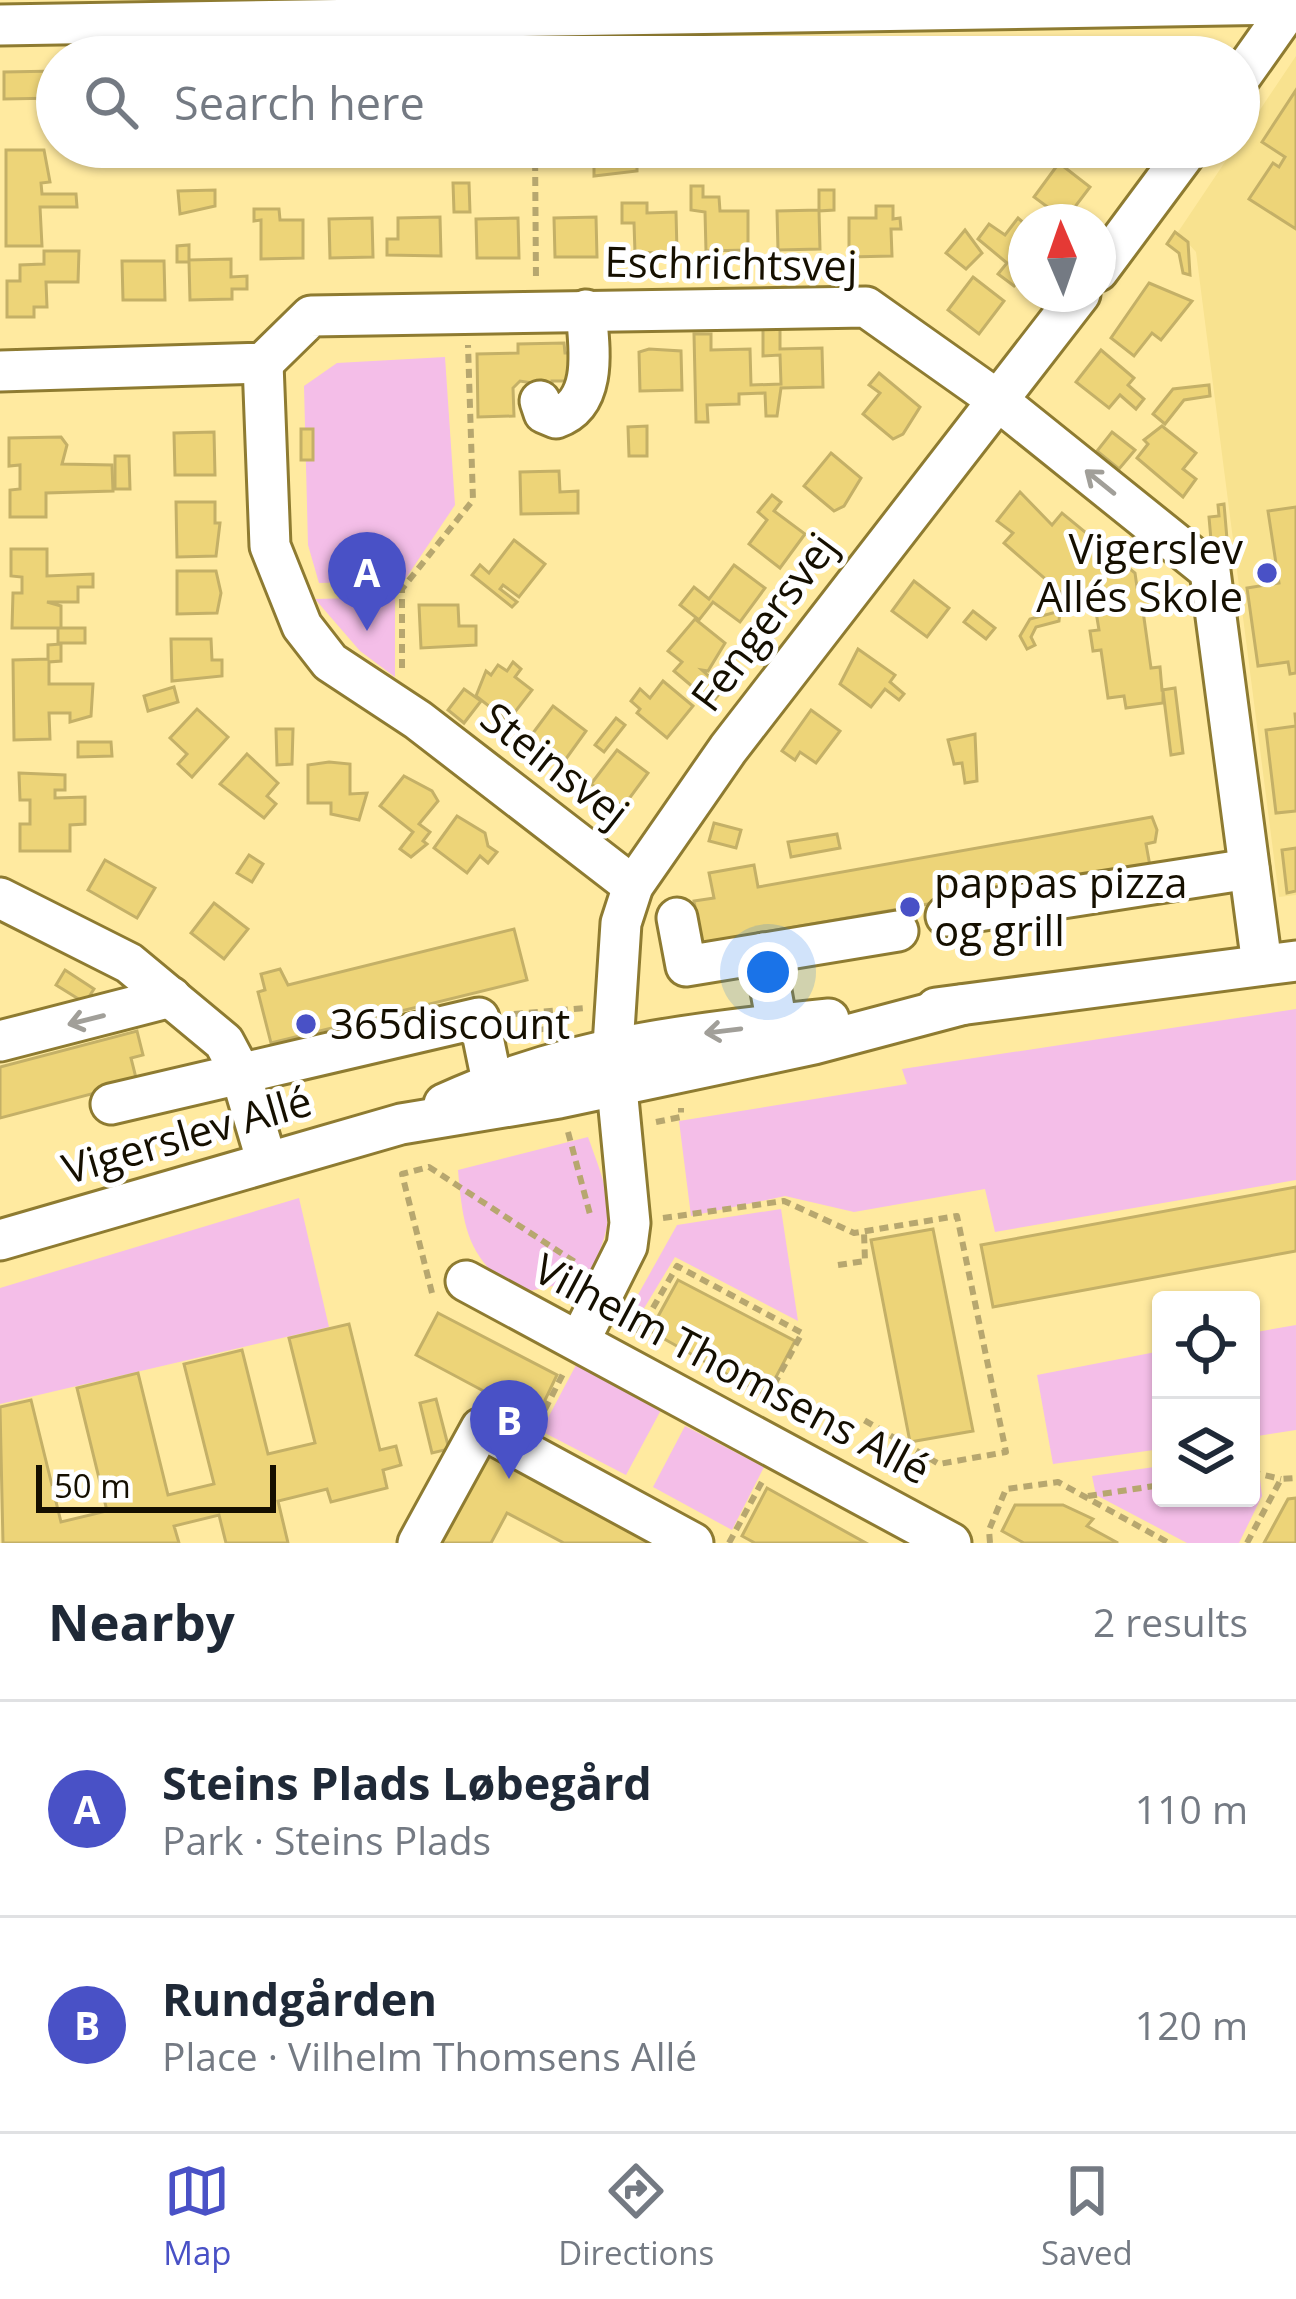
<!DOCTYPE html>
<html lang="en">
<head>
<meta charset="utf-8">
<style>
  body { margin:0; font-family:"Open Sans",sans-serif; background:#f2f2f3; color:#1f2937 }
  .controls { position:absolute; right:36px; bottom:36px; display:grid; overflow:hidden; border-radius:12px; box-shadow:0 3px 9px #0004 }
  .controls button { width:108px; height:108px; display:grid; place-items:center; padding:0; border:0; border-bottom:3px solid #e0e1e3; background:#fff; color:#1f2937; font:60px sans-serif }
  .compass { position:absolute; left:1008px; top:204px; width:108px; height:108px; border-radius:50%; background:#fff; box-shadow:0 3px 9px #0004; rotate:358deg }
  .scale { position:absolute; left:36px; bottom:30px; width:240px; box-sizing:border-box; padding-left:12px; border:6px solid #150f00; border-top:0; font-size:33px; line-height:42px; white-space:nowrap; color:#150f00; -webkit-text-stroke:9px #fff; paint-order:stroke }
  .you { position:absolute; left:768px; top:972px; width:42px; height:42px; margin:-30px; border:9px solid #fff; border-radius:50%; background:#1a73e8; box-shadow:0 0 0 18px #1a73e833 }
  .badge { display:grid; place-items:center; width:78px; height:78px; border-radius:50%; background:#4951c6; color:#fff; font-size:39px; font-weight:700 }
  .pin { position:absolute; translate:-50% -99px; filter:drop-shadow(0 3px 6px #0008) }
  .pin::after { content:''; position:absolute; top:63px; width:42px; height:36px; background:inherit; clip-path:polygon(0 0,100% 0,50% 100%) }
  .list { margin:0; padding:0; list-style:none }
  h2 { display:flex; justify-content:space-between; align-items:center; height:156px; margin:0; padding:0 48px; font-size:51px }
  h2 small { font-size:39px; font-weight:400; color:#747a83 }
  .list li { display:grid; grid-template-columns:78px 1fr auto; gap:36px; align-items:center; box-sizing:border-box; height:216px; padding:0 48px; border-top:3px solid #e0e1e3 }
  .list b { display:block; font-size:45px; white-space:nowrap }
  .list p { margin:0; font-size:39px; white-space:nowrap; color:#747a83 }
  .list em { font-size:39px; font-style:normal; color:#747a83 }
  .icon { flex:none; width:66px; height:66px; fill:none; stroke:currentColor; stroke-width:2; stroke-linecap:round; stroke-linejoin:round }
  .map { position:relative; flex:none; width:1296px; height:1543px; overflow:hidden }
  .search { position:absolute; background:#fff; box-shadow:0 3px 9px #0004; left:36px; right:36px; top:36px; height:132px; display:flex; align-items:center; gap:30px; box-sizing:border-box; padding:0 42px; border-radius:66px; color:#747a83; font-size:45px }
  .sheet { height:588px; background:#fff }
  nav { display:flex; justify-content:space-around; align-items:center; box-sizing:border-box; height:168px; border-top:3px solid #e0e1e3; background:#fff; font-size:33px; color:#747a83 }
  nav a { display:grid; justify-items:center; gap:6px }
  nav .on { color:#4951c6 }
  .map>svg:first-child { display:block }
</style>
</head>
<body>
<div class="map">
<svg width="1296" height="1543" viewBox="0 0 1296 1543">
  <rect width="100%" height="100%" fill="#ffeaa0"/>
  <!-- built -->
  <path fill="#f8e28f" d="M1296,56V895L1279,897L1196,252L1178,232Z"/>
  <!-- green -->
  <g fill="#f4bee8">
    <path d="M445,357L455,505L404,581L319,583L308,545L304,386L337,363Z"/>
    <path d="M395,597V677L360,651L315,599Z"/>
    <path d="M1296,1009V1180L995,1232L985,1189L854,1212L785,1196L691,1216L679,1121L907,1084L902,1069Z"/>
    <path d="M588,1137C611,1200 619,1218 586,1279L520,1293C468,1261 463,1229 458,1170Z"/>
    <path d="M299,1198L329,1327L0,1404V1288Z"/>
    <path d="M781,1209L798,1321L675,1257L640,1315L630,1309L677,1225Z"/>
    <path d="M1296,1325V1430L1251,1437V1333Z"/>
    <path d="M1161,1351V1449L1053,1464L1037,1375Z"/>
    <path d="M576,1365L661,1410L626,1475L541,1431Z"/>
    <path d="M685,1426L764,1467L732,1530L653,1487Z"/>
    <path d="M1257,1452L1262,1496L1239,1543H1187L1096,1495L1092,1476L1161,1466V1498H1251V1453Z"/>
  </g>
  <!-- building -->
  <g fill="#edd478" stroke="#c4b067" stroke-width="3">
    <path d="M57,71V98L4,99V72Z"/>
    <path d="M1296,90V229L1249,199L1273,163L1279,167L1285,157L1262,142Z"/>
    <path d="M1084,147H1121L1123,151L1107,165Z"/>
    <path d="M6,150H44L50,182L41,183L42,194H76L77,207H40L42,246H6Z"/>
    <path d="M637,160V171L594,176V161Z"/>
    <path d="M1059,163L1090,187L1065,220L1034,197Z"/>
    <path d="M453,183H469L470,212H454Z"/>
    <path d="M691,186H703V197H719L720,211H748V250L706,251L705,212L691,210Z"/>
    <path d="M215,190V206L180,214L178,191Z"/>
    <path d="M819,190H834V210L819,211L820,249L778,250L777,211L819,210Z"/>
    <path d="M622,203H647V213L676,212L677,252L635,253L634,223H622Z"/>
    <path d="M876,206H893V219L900,218L901,229H891L892,256L849,257V218H876Z"/>
    <path d="M254,209H279L280,220H303V258L261,259V220L254,221Z"/>
    <path d="M440,217L441,256L387,255V239H398V218Z"/>
    <path d="M596,217L597,257H555L554,218Z"/>
    <path d="M372,218L373,257L330,258L329,219Z"/>
    <path d="M518,218L519,258H477L476,219Z"/>
    <path d="M1018,218L1026,225V272L1014,286L998,274L1007,263L978,239L989,224L1005,235Z"/>
    <path d="M965,230L982,253L966,269L946,253Z"/>
    <path d="M1175,232L1188,242L1190,275L1183,273L1179,253L1167,244Z"/>
    <path d="M189,245V260L231,259V277L247,276V289H232V299L190,300L189,262H177V246Z"/>
    <path d="M44,251H79L78,282H46L47,307H34V317H7V281H20V265L44,264Z"/>
    <path d="M122,261H164L165,300H123Z"/>
    <path d="M973,277L1004,301L979,334L948,310Z"/>
    <path d="M1149,283L1192,301L1161,340L1152,333L1134,356L1111,338Z"/>
    <path d="M763,329H780V349L822,348L823,387L781,388L777,416H766L765,393L739,394V404L707,405L708,422H696L694,334H711V350L750,349L751,385L781,384L780,355L763,356Z"/>
    <path d="M564,343L565,353H571V381H552V386L520,381L513,388L514,416L478,417L477,354L518,353V344Z"/>
    <path d="M649,349L681,351L682,390L640,391L639,352Z"/>
    <path d="M1101,350L1134,378L1128,385L1144,399L1136,409L1120,395L1109,408L1076,382Z"/>
    <path d="M879,373L920,407L903,434L893,439L863,414L880,393L869,385Z"/>
    <path d="M1209,385L1210,396L1184,400L1165,424L1153,414L1173,389Z"/>
    <path d="M647,426V456H629L628,427Z"/>
    <path d="M1162,426L1196,453L1183,469L1196,479L1183,497L1137,458L1148,444L1144,440Z"/>
    <rect x="301" y="429" width="12" height="31"/>
    <path d="M214,432L215,475H175L174,433Z"/>
    <path d="M1112,432L1135,450L1119,469L1097,451Z"/>
    <path d="M61,437L67,445L62,464L112,465L113,491L46,493V517H10V490L20,489V465L9,466V438Z"/>
    <path d="M831,453L861,478L844,506L834,511L804,486Z"/>
    <path d="M115,456H129L130,489H115Z"/>
    <path d="M559,471L560,492L578,491V513L521,514L520,472Z"/>
    <path d="M1020,492L1052,525L1062,513L1135,573L1137,587L1149,585L1152,610L1143,611L1151,668L1160,667L1162,690L1175,688L1183,753L1171,755L1163,691V703L1126,708L1124,696L1108,698L1101,650L1093,651L1090,631L1099,630L1094,600L1077,587L1083,594L1074,604L1004,543L1013,533L997,521Z"/>
    <path d="M772,495L781,502L774,511L805,534L780,568L749,544L767,520L758,512Z"/>
    <path d="M176,502H215V523H220L216,556L177,557Z"/>
    <path d="M1224,504L1227,539L1211,540L1209,517L1219,516L1218,505Z"/>
    <path d="M1296,507V673L1290,674L1288,662L1258,666L1247,588L1279,583L1268,511Z"/>
    <path d="M514,540L545,564L519,597L503,585L500,589L517,602L512,607L472,575L480,565L489,573Z"/>
    <path d="M11,549H47V576L93,574V587H78V602H47L61,606V628H85V643H58V628H12L13,593H22V577L11,576Z"/>
    <path d="M734,565L765,588L740,622L713,602L699,620L680,605L694,587L709,599Z"/>
    <path d="M177,571H216L221,593L217,613L177,614Z"/>
    <path d="M914,581L949,608L927,637L892,611Z"/>
    <path d="M419,605H458L459,626H476V645L421,648Z"/>
    <path d="M973,611L995,628L986,639L964,622Z"/>
    <path d="M1060,611L1059,621L1036,627L1031,637L1035,645L1027,649L1020,636L1030,619Z"/>
    <path d="M695,619L725,643L708,671L702,670L723,689L712,703L674,671L682,662L668,651Z"/>
    <path d="M171,639H211L212,660H222V676L172,681Z"/>
    <path d="M61,644V661L49,662V684H93L91,716L70,722V713H49L50,739L14,740L13,660L48,659V645Z"/>
    <path d="M858,649L895,675L890,682L904,694L899,700L885,689L871,707L840,684Z"/>
    <path d="M513,662L521,669L515,677L532,690L508,721L476,696L486,671L491,675L498,665L507,671Z"/>
    <path d="M663,681L693,706L667,738L637,713L640,709L631,701L640,689L650,698Z"/>
    <path d="M174,687L178,702L148,711L144,696Z"/>
    <path d="M464,689L481,701L464,723L448,710Z"/>
    <path d="M553,706L586,731L563,763L530,737Z"/>
    <path d="M197,709L228,737L192,777L178,764L187,754L170,738Z"/>
    <path d="M811,710L840,731L816,763L800,752L795,760L782,751Z"/>
    <path d="M1295,714H1296V811L1276,813L1266,730L1296,726Z"/>
    <path d="M616,718L625,725L604,752L595,745Z"/>
    <path d="M276,729H293L292,764L277,765Z"/>
    <path d="M975,734L977,781L965,783L962,763L954,764L948,740Z"/>
    <path d="M78,742H111L112,756L78,757Z"/>
    <path d="M617,750L648,773L623,807L591,784Z"/>
    <path d="M247,754L278,783L267,796L276,804L264,818L220,784Z"/>
    <path d="M329,762L350,764V794L367,793L359,820L331,814V803H308V765Z"/>
    <path d="M19,773L65,775V790H55V798L85,797V824L70,825V851H20V824H30V800H20Z"/>
    <path d="M404,776L432,791L438,801L419,824L430,832L423,841L427,844L411,857L400,849L413,832L380,806Z"/>
    <path d="M457,816L485,833L488,846L497,852L488,863L480,856L467,873L434,848Z"/>
    <path d="M1152,817L1157,830L1155,842L1146,844L1150,866L701,943L694,901L714,898L709,873L754,865L758,887Z"/>
    <path d="M714,823L741,830L736,848L709,841Z"/>
    <path d="M837,834L840,848L791,857L788,842Z"/>
    <path d="M1296,848V891L1287,893L1282,850Z"/>
    <path d="M249,855L263,864L252,882L237,873Z"/>
    <path d="M105,860L155,888L137,918L88,890Z"/>
    <path d="M214,903L248,929L224,959L191,933Z"/>
    <path d="M514,929L527,980L271,1043L258,992L265,990L261,974L280,969L288,985Z"/>
    <path d="M65,970L94,989L85,1003L56,985Z"/>
    <path d="M137,1031L143,1055L131,1058L137,1082L0,1118V1067Z"/>
    <path d="M1296,1187V1251L993,1307L981,1245Z"/>
    <path d="M933,1229L973,1431L910,1442L871,1240Z"/>
    <path d="M678,1280L795,1341L766,1396L650,1331Z"/>
    <path d="M438,1313L557,1375L536,1419L416,1355Z"/>
    <path d="M349,1324L380,1450L396,1446L401,1465L383,1470L387,1488L331,1502L327,1489L278,1501L288,1543H226L219,1515L174,1526L179,1543H3L0,1407L31,1400L61,1522L107,1511L77,1388L138,1373L168,1495L214,1484L184,1364L242,1350L268,1454L315,1443L289,1338Z"/>
    <path d="M436,1399L449,1449L432,1453L420,1403Z"/>
    <path d="M487,1445L667,1543H564L507,1513L491,1543H433Z"/>
    <path d="M767,1488L866,1543H755L742,1536Z"/>
    <path d="M1296,1498V1543H1264L1288,1499Z"/>
    <path d="M1015,1505H1063L1093,1519L1087,1526L1118,1543H1024L1002,1531Z"/>
  </g>
  <g fill="none" stroke-linecap="round" stroke-linejoin="round">
    <!-- minor casing -->
    <g stroke="#8e7b31" stroke-width="45">
      <g id="minor">
        <path d="M0,25L1292,4"/>
        <path d="M1239,79L1295,0"/>
        <path d="M1098,271L1190,147"/>
        <path d="M263,363L270,546L302,626L330,662L418,720L633,886"/>
        <path d="M0,371L263,363L311,316L866,307L996,399L1210,571L1262,965"/>
        <path d="M540,401L544,413L556,418C599,403 589,346 586,310"/>
        <path d="M0,898L129,963L224,1042L240,1072L266,1159"/>
        <path d="M946,916L1249,869"/>
        <path d="M677,918L686,966L898,931"/>
        <path d="M764,953L777,1024"/>
        <path d="M936,1008L1296,961"/>
        <path d="M0,1041L171,997"/>
        <path d="M111,1104L479,1018L492,1081"/>
        <path d="M444,1104C567,1047 696,1032 829,1019"/>
        <path d="M0,1240L401,1124L559,1098L814,1044L961,1005"/>
        <path d="M466,1281L951,1543"/>
        <path d="M580,1340L627,1246L630,1223L613,1046L621,923L633,886L728,749L1080,294"/>
        <path d="M418,1543L481,1428L693,1543"/>
      </g>
    </g>
    <!-- path -->
    <g stroke="#b7a76f" stroke-width="6" stroke-dasharray="9 6" stroke-linecap="butt">
      <path d="M535,147L536,281"/>
      <path d="M402,668V589L473,500L468,345"/>
      <path d="M539,1012L543,1032"/>
      <path d="M514,1014L585,1008"/>
      <path d="M656,1122L681,1117V1108"/>
      <path d="M568,1132L591,1218"/>
      <path d="M663,1218L784,1201L854,1233L957,1216L1006,1452L939,1464L864,1420"/>
      <path d="M838,1265L865,1261L864,1232"/>
      <path d="M432,1293L402,1174L429,1167L578,1264"/>
      <path d="M638,1334L677,1266L802,1333L764,1403"/>
      <path d="M538,1423L565,1370"/>
      <path d="M1251,1472L1281,1479"/>
      <path d="M1088,1496L1161,1485"/>
      <path d="M729,1543L764,1478"/>
      <path d="M990,1543L989,1530L1006,1489L1058,1482L1169,1543"/>
      <path d="M1247,1543L1281,1479L1296,1478"/>
    </g>
    <!-- minor -->
    <use href="#minor" stroke="#fff" stroke-width="39"/>
  </g>
  <!-- one-way arrows -->
  <defs><path id="oneway-shaft" d="M-6 0H5M1.5-3L5.5 0L1.5 3" fill="none" stroke-width="1.6" stroke-linecap="round" stroke-linejoin="round" transform="scale(3)"/></defs>
  <g stroke="#a19f99">
    <use href="#oneway-shaft" transform="translate(1100 482) rotate(-141)"/>
    <use href="#oneway-shaft" transform="translate(86 1020) rotate(166)"/>
    <use href="#oneway-shaft" transform="translate(723 1031) rotate(173)"/>
  </g>
  <!-- markers -->
  <g fill="#4951c6" stroke="#fff" stroke-width="4.5">
    <circle cx="1267" cy="573" r="12"/>
    <circle cx="910" cy="907" r="12"/>
    <circle cx="306" cy="1024" r="12"/>
  </g>
  <g text-anchor="middle" stroke-width="10" stroke-linejoin="round" paint-order="stroke">
    <!-- street labels -->
    <g font-size="42" fill="#150f00" stroke="#fff">
      <text transform="translate(731 264) rotate(1)" y="15">Eschrichtsvej</text>
      <text transform="translate(764 622) rotate(-53)" y="15">Fengersvej</text>
      <text transform="translate(555 765) rotate(38)" y="15">Steinsvej</text>
      <text transform="translate(187 1135) rotate(-16)" y="15">Vigerslev Allé</text>
      <text transform="translate(732 1369) rotate(28)" y="15">Vilhelm Thomsens Allé</text>
    </g>
    <!-- poi labels -->
    <g font-size="42" fill="#150f00" stroke="#fff" text-anchor="start">
      <text x="1243" y="564" text-anchor="end">Vigerslev<tspan x="1243" dy="48">Allés Skole</tspan></text>
      <text x="934" y="898">pappas pizza<tspan x="934" dy="48">og grill</tspan></text>
      <text x="330" y="1039">365discount</text>
    </g>
  </g>
</svg>
<div class="controls">
<button><svg class="icon" aria-label="locate" viewBox="0 0 24 24"><circle cx="12" cy="12" r="6"/><path d="M12 2v4M12 18v4M2 12h4M18 12h4"/></svg></button>
<button><svg class="icon" aria-label="layers" viewBox="0 0 24 24"><path d="M12 4l9 5-9 5-9-5zM3 14l9 5 9-5"/></svg></button>
</div>
<svg class="compass" viewBox="-18 -18 36 36"><path d="M0-13l5 13h-10z" fill="#e53935"/><path d="M0 13l5-13h-10z" fill="#747a83"/></svg>
<div class="scale">50 m</div>
<div class="you"></div>
<div class="pin badge" style="left:367px;top:631px">A</div>
<div class="pin badge" style="left:509px;top:1479px">B</div>
<div class="search"><svg class="icon" aria-label="search" viewBox="0 0 24 24"><circle cx="10" cy="10" r="6"/><path d="M15 15l6 6"/></svg>Search here</div>
</div>
<section class="sheet">
<h2>Nearby<small>2 results</small></h2>
<ul class="list">
<li><span class="badge">A</span><div><b>Steins Plads Løbegård</b><p>Park · Steins Plads</p></div><em>110 m</em></li>
<li><span class="badge">B</span><div><b>Rundgården</b><p>Place · Vilhelm Thomsens Allé</p></div><em>120 m</em></li>
</ul>
</section>
<nav>
<a class="on"><svg class="icon" aria-label="map" viewBox="0 0 24 24"><path d="M3 6l6-2 6 2 6-2v14l-6 2-6-2-6 2zM9 4v14M15 6v14"/></svg>Map</a>
<a><svg class="icon" aria-label="directions" viewBox="0 0 24 24"><path d="M12 3l9 9-9 9-9-9zM9 14v-3h6M13 9l2 2-2 2"/></svg>Directions</a>
<a><svg class="icon" aria-label="saved" viewBox="0 0 24 24"><path d="M7 4h10v16l-5-4-5 4z"/></svg>Saved</a>
</nav>
</body>
</html>
